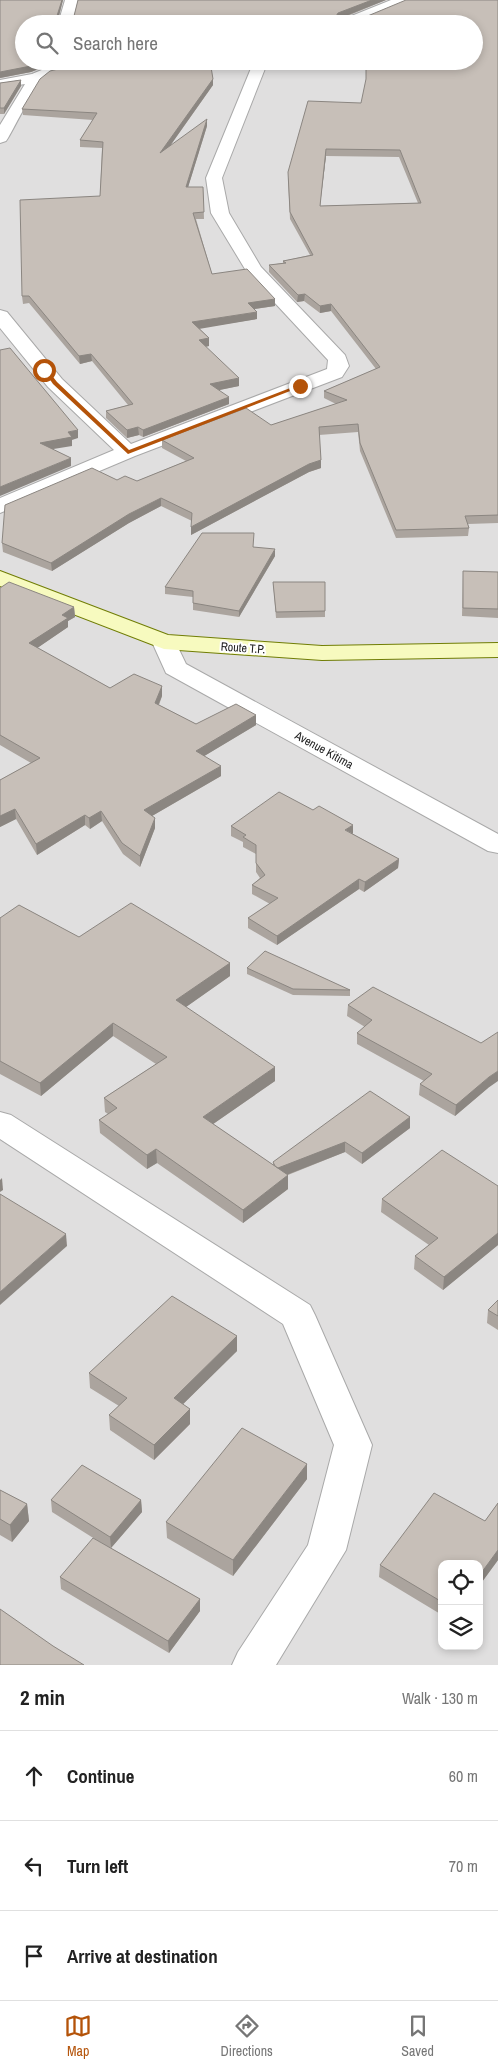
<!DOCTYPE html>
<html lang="en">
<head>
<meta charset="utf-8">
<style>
  body { margin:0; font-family:"Archivo Narrow",sans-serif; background:#f6f6f6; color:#222 }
  .controls { position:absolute; right:15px; bottom:15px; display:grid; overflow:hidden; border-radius:10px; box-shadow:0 2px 8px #0003 }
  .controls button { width:45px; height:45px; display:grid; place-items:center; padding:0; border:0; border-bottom:1px solid #e0e0e0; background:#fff; color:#222; font:25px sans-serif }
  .stop { position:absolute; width:15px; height:15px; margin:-11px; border:4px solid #b45309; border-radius:50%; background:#fff }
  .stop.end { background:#b45309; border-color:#fff; box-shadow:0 1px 5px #0008 }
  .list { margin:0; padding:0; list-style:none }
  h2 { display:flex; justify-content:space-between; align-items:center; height:65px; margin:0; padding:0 20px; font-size:21px }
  h2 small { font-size:16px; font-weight:400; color:#767676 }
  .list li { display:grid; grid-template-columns:32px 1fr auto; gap:15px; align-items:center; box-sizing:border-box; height:90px; padding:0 20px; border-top:1px solid #e0e0e0 }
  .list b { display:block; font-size:19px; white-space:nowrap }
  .list em { font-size:16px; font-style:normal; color:#767676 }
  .icon { flex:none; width:28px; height:28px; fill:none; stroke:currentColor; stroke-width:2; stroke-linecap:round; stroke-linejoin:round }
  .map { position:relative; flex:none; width:498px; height:1665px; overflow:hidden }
  .search { position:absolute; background:#fff; box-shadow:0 2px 8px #0003; left:15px; right:15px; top:15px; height:55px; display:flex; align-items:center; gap:12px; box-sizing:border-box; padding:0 18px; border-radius:28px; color:#767676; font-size:19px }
  .sheet { height:335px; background:#fff }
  nav { display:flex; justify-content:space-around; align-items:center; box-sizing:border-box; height:70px; border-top:1px solid #e0e0e0; background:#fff; font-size:14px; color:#767676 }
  nav a { display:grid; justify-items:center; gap:2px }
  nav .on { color:#b45309 }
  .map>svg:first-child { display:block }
</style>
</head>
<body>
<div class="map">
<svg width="498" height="1665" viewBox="0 0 498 1665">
  <rect width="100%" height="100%" fill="#f2efe9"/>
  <!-- residential -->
  <path fill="#e0dfdf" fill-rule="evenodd" d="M0,0H498V1665H0ZM24,24H474V61H24ZM442,1564H479V1646H442Z"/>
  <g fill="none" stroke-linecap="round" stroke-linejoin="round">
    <!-- street casing -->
    <g stroke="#a9a9a9" stroke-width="2">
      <g id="street">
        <path d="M65,0H79L72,24H58Z"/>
        <path d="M391,0H410L408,3L357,24H337L339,21Z"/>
        <path d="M113,61C104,72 60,64 42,80C34,88 15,126 8,138L6,141L0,143V125L25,84L0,88V80L32,74L61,62Z"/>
        <path d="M254,61H268L222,178L229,213L261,267L345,355L349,366L342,377L135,456L0,513V498L114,450L48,387L0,328V310L7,312L62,379L131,444L327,369L328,360L248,274L211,213L206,178Z"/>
        <path d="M164,635L173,637L186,664L498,834V853L488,851L166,673L152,642L155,637Z"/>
        <path d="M0,1112L11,1115L310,1305L315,1315L372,1445L346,1550L276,1665H232L238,1652L308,1545L334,1445L283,1324L0,1139Z"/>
      </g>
    </g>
    <!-- secondary casing -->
    <g stroke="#707d05" stroke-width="2">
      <path id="secondary" d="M0,571L168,635L322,646L498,643V657L322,660L164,649L0,586Z"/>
    </g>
    <!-- street -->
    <use href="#street" fill="#fff" fill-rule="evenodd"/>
    <!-- secondary -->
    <use href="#secondary" fill="#f7fabf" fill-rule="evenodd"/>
  </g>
  <!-- wall -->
  <g fill="#aba49e" fill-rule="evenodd">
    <path d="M0,0H63L58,19L73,20L78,0H386L340,19L358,20L498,0V523L468,524L469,528L468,536L396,538L360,451L358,432L319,435L321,468L309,472L191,535L192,521L161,506L129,523L52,571L3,552L2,543L117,480L137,481L186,461L162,448V440L271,425L336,404L324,398V391L376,369L331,311L320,313L304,301L297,302L269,272V265L283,263V261L310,255L290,219L288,179L361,103L474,24H24V61H58L31,72L0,78ZM326,156L399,157L418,203L320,206Z"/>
    <path d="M101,62L213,79V85L170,146L207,126L188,187H203L204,219H196L212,274L275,299V306L255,309L257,319L199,328L209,338V346L205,347L239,386L219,390L229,404L143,437L139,435L127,438L106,418V411L128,405L92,361L80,364L29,303L23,304L22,296L100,196L102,148L80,147V140L93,120L23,115L22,109Z"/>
    <path d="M21,80V86L4,114H0V83Z"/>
    <path d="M254,548L275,556L239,617L193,610V597L165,594V587Z"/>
    <path d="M463,571L498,572V618L462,616Z"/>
    <path d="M273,582H325V617L276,618Z"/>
    <path d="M0,588L74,607L75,617L68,621V627L37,648L110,688L162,686V696L159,705L196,724L256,715V725L204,756L221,776L152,816L155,828L140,867L123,854L102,821L90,829L85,825L37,855L16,819L0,827V780L31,763L0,745Z"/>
    <path d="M231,826L353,834L399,859L398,868L364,892L359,889L277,945L248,928V918L270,904L252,894V885L260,878L256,872V854L243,847V842L231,836Z"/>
    <path d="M0,918L79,937L230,963V976L186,1007L275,1081L213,1124L273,1165V1162L410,1117V1128L362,1164L345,1152L288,1175V1189L243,1223L157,1163L147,1169L100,1133L99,1120L108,1114L105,1112L104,1098L156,1064L113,1036L41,1096L0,1074Z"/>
    <path d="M247,968L350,990V996L293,995L247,974Z"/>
    <path d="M348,1005L488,1088L455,1116L419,1095L420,1084L424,1081L357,1044V1033L365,1027L347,1016Z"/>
    <path d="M498,1186V1245L443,1290L414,1269L415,1256L429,1245L381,1212L382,1199Z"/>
    <path d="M498,1300V1330L487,1323L488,1310Z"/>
    <path d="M237,1336V1351L183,1404L190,1424L154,1460L110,1430L109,1415L119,1406L90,1388L89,1373Z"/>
    <path d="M307,1464V1479L233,1576L167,1538L166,1522Z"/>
    <path d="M0,1490L27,1504L29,1521L12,1542L0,1535Z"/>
    <path d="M51,1500H141L142,1512L111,1548L200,1599V1611L169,1653L61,1589L60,1577L106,1546L52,1512Z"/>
    <path d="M498,1503V1560L479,1586L442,1564V1615L379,1577L380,1565L485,1521Z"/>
  </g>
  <!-- shaded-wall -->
  <g fill="#8b8681">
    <path d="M62,0H63L57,24L56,19Z"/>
    <path d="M372,0H386L338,19L335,18L338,13Z"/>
    <path d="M43,61H58L31,72L0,78V72Z"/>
    <path d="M213,79V85L160,160V153Z"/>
    <path d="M21,80V86L4,114V108Z"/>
    <path d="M207,119V126L186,194V187Z"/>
    <path d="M326,149V156L319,213L320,206Z"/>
    <path d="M305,294L304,301L297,302L298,295Z"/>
    <path d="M275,299V306L248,310V303Z"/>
    <path d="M331,304V311L320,313V306Z"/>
    <path d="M257,312V319L193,330L192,322Z"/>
    <path d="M209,338V346L199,348V340Z"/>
    <path d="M91,354L92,361L80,364L79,356Z"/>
    <path d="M239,378V386L210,392V384Z"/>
    <path d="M229,397V404L143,437V430Z"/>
    <path d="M138,427L139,435L127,438V430Z"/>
    <path d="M78,430V438L72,440V446L41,451L40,443L68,432Z"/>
    <path d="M71,458V466L0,496V487Z"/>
    <path d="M321,460V468L309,472L191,535V527L309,464Z"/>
    <path d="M161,498V506L129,523L52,571L51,563L129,514Z"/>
    <path d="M275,549V556L239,617V611Z"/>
    <path d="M74,607L75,617L68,621V627L30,653L29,643L62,615Z"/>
    <path d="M162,686V696L155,713V703Z"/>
    <path d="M256,715V725L196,761V751Z"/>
    <path d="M221,766V776L145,820L144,810Z"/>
    <path d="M15,809L16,819L0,827V816Z"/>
    <path d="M101,811L102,821L90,829L89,818Z"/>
    <path d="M85,815V825L37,855L36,844Z"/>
    <path d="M155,818V828L140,867V856Z"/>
    <path d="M353,825V834L345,830Z"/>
    <path d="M399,859L398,868L364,892L365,882Z"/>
    <path d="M359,879V889L277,945V936Z"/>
    <path d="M230,963V976L176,1014V1000Z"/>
    <path d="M113,1023V1036L41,1096L40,1083Z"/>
    <path d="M275,1067V1081L203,1131V1117Z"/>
    <path d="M498,1071V1081L488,1088L455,1116L456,1105L489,1077Z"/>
    <path d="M410,1117V1128L362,1164V1153Z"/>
    <path d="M345,1142V1152L276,1179V1168Z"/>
    <path d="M156,1149L157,1163L147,1169V1155Z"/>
    <path d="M288,1175V1189L243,1223V1210Z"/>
    <path d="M2,1178L3,1190L0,1192V1180Z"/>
    <path d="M498,1233V1245L443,1290L444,1277Z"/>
    <path d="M66,1234L67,1246L0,1305V1292Z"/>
    <path d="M237,1336V1351L174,1413V1398Z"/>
    <path d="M190,1409V1424L154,1460V1445Z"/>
    <path d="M307,1464V1479L233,1576V1560Z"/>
    <path d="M141,1500L142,1512L111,1548L110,1537Z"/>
    <path d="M27,1504L29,1521L12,1542L10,1525Z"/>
    <path d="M498,1550V1560L479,1586V1576Z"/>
    <path d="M200,1599V1611L169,1653L168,1641Z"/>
  </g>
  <!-- building -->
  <g fill="#c7bfb8" stroke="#8b8681" fill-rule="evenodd">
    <path d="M0,0H62L56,19L73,20L78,0H372L338,13L335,18L358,20L406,0H498V515L465,516L469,528L396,530L360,443L358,424L319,427L321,460L309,464L191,527L192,513L161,498L129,514L51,563L2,543L5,505L92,468L117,480L125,476L137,481L194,458L162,440L246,408L271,425L347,400L324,391L380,367L331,304L320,306L305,294L298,295L269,265L286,263L283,261L313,255L290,212L288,172L308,101L361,103L366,79V61H474V24H24V61H43L31,66L0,72ZM326,149L400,150L421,203L320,206Z"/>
    <path d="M104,61H210L213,79L160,153L207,119L186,187H203L204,212L193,213L212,274L247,269L275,299L248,303L257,312L192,322L209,338L199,340L239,378L210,384L229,397L143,430L138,427L127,430L106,411L133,404L91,354L79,356L29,296H22L20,200L100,196L103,142L80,140L97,113L22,109L40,79L50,71L70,66Z"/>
    <path d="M21,80L4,108H0V83Z"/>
    <path d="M10,348L78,430L68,432L72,437L40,443L71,458L0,487V350Z"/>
    <path d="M202,533H254L253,547L275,549L239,611L193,603V591L165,587Z"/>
    <path d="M463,571L498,572V609L463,608Z"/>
    <path d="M9,582L74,607L62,615L68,618L29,643L110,688L134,674L162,686L155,703L196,724L236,704L256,715L196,751L221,766L144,810L155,818L140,856L122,843L101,811L89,818L85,815L36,844L15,809L0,816V780L40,758L0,735V588Z"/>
    <path d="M273,582H325V611L276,612Z"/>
    <path d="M279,792L313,810L319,806L353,825L345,830L399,859L365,882L359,879L277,936L248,918L278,898L252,885L265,875L256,863V845L243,837L246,835L231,826Z"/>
    <path d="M131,903L230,963L176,1000L275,1067L203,1117L288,1175L243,1210L156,1149L147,1155L99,1120L117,1108L104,1098L167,1057L113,1023L40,1083L0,1061V918L19,905L79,937Z"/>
    <path d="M265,951L350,990L293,989L247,968Z"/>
    <path d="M373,987L481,1043L498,1032V1071L489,1077L456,1105L420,1084L432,1074L357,1033L372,1020L348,1005Z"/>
    <path d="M370,1091L410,1117L362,1153L345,1142L278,1168L275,1166L273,1162Z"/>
    <path d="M442,1150L498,1186V1233L444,1277L415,1256L438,1238L382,1199Z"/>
    <path d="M0,1194L66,1234L0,1292Z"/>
    <path d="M172,1296L237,1336L174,1398L190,1409L154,1445L109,1415L127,1398L89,1373Z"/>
    <path d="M498,1300V1316L488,1310Z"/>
    <path d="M242,1428L307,1464L233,1560L166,1522Z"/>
    <path d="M82,1465L141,1500L110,1537L51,1500Z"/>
    <path d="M0,1490L27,1504L10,1525L0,1519Z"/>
    <path d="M434,1493L485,1521L498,1503V1550L479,1576V1564H442V1602L380,1565Z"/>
    <path d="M93,1538L200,1599L168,1641L60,1577Z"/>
    <path d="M0,1609L53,1646L84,1665H0Z"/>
  </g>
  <!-- route -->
  <path fill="#b45309" d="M42,368H46L57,382L129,450L298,385L303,386L128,454L53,384Z"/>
  <g text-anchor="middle" stroke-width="4" stroke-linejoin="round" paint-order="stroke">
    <!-- street labels -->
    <g font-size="12" fill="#222" stroke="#fff">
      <text transform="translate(243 648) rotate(4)" y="4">Route T.P.</text>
      <text transform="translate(324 750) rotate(29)" y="4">Avenue Kitima</text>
    </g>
  </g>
</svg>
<div class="controls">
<button><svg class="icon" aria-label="locate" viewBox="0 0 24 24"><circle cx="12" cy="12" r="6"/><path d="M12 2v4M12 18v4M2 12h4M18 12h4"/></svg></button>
<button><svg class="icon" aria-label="layers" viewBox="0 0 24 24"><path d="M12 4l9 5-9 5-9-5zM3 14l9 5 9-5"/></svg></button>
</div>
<div class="stop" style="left:44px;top:370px"></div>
<div class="stop end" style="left:300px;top:386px"></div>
<div class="search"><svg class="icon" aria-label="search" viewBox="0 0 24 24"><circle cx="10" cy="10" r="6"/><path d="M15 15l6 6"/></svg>Search here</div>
</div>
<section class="sheet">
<h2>2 min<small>Walk · 130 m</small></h2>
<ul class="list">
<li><svg class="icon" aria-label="ahead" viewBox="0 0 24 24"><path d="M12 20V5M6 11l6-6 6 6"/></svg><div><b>Continue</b></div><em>60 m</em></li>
<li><svg class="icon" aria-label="left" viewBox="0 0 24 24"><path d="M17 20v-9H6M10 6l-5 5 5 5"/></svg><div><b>Turn left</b></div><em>70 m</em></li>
<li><svg class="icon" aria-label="arrive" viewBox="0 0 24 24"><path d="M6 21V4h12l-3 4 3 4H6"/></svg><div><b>Arrive at destination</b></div></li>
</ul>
</section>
<nav>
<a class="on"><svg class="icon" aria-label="map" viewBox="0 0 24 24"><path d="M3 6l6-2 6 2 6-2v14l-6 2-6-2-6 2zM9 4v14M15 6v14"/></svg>Map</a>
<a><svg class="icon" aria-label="directions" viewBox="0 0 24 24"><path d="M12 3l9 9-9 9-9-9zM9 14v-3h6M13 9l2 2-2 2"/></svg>Directions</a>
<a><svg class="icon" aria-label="saved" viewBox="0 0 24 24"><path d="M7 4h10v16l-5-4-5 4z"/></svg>Saved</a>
</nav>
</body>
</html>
